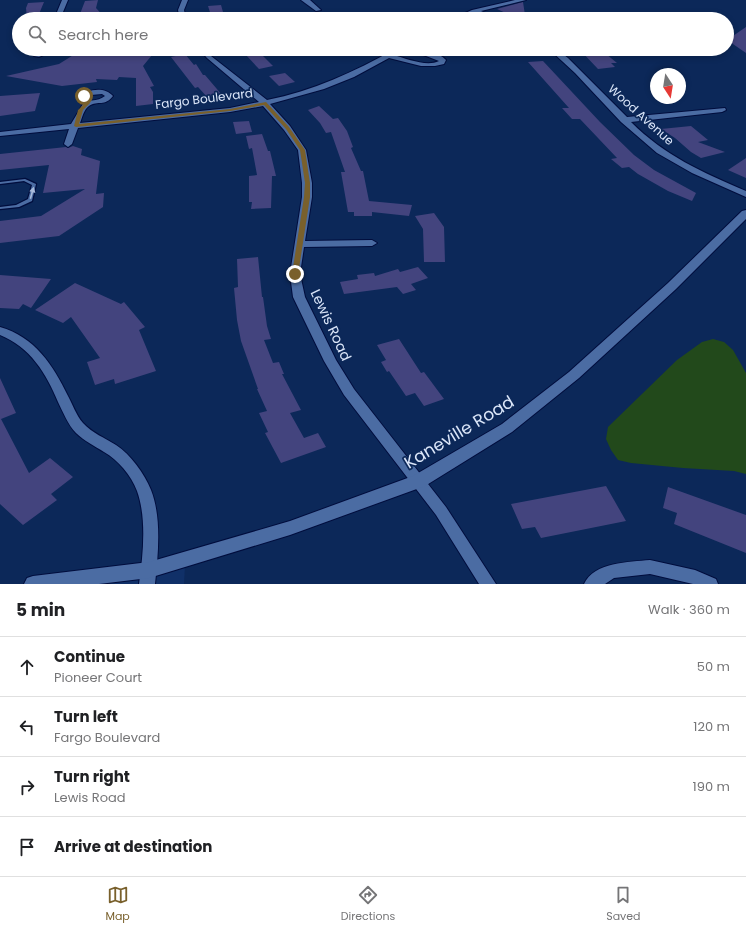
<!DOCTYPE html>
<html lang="en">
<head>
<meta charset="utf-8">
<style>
  body { margin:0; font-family:Poppins,sans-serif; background:#f6f6f6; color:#202124 }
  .compass { position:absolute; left:650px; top:68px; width:36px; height:36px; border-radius:50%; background:#fff; box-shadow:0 2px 6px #0003; rotate:168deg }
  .stop { position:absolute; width:12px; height:12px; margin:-9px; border:3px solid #79602c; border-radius:50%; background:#fff }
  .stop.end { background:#79602c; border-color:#fff; box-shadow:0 1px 4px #0008 }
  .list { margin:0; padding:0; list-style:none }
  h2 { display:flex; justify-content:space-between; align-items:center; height:52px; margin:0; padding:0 16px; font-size:17px }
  h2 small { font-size:13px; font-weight:400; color:#757577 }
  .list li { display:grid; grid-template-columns:26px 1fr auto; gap:12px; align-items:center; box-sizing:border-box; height:60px; padding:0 16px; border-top:1px solid #e0e0e0 }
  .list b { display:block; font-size:15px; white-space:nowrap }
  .list p { margin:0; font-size:13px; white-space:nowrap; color:#757577 }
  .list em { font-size:13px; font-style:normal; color:#757577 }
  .icon { flex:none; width:22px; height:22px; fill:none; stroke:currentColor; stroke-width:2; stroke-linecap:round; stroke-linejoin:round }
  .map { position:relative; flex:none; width:746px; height:584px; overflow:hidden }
  .search { position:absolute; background:#fff; box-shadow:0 2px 6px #0003; left:12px; right:12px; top:12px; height:44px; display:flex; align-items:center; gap:10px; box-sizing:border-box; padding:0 14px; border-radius:22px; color:#757577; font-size:15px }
  .sheet { height:292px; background:#fff }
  nav { display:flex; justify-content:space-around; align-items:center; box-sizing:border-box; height:56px; border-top:1px solid #e0e0e0; background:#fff; font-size:11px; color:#757577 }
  nav a { display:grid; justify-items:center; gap:2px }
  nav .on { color:#79602c }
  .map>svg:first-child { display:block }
</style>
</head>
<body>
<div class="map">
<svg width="746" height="584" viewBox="0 0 746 584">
  <rect width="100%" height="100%" fill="#0c2859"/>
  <!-- built -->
  <path fill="#103068" d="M185,565L184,584H76Z"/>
  <!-- water -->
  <path fill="#22491b" d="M713,339L724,342L733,350L746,373V474L734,471L683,468L631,463L618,460L611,450L606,439L608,427L677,360L702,342Z"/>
  <!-- building -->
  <g fill="#43447e">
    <path d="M98,0L96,8L106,19H78L85,1Z"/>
    <path d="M44,2L39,14L40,19H27L26,8L28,3Z"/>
    <path d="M523,2L525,15L514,17L497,9Z"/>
    <path d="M221,5L225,19H212L208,6Z"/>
    <path d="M746,27V53L727,40Z"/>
    <path d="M83,49H157L143,66L154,86L150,87L153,92V104L136,106V78L119,77L117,80L96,79L97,82L62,86L6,76L59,64Z"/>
    <path d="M600,49L617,63H611L615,67L598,69L580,50Z"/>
    <path d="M258,51L273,66L259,69L245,54Z"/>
    <path d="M185,54L194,65L196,64L203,75H205L222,95L208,98L198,87L195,88L171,57Z"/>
    <path d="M543,61L600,122L634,155L654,170L696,193L692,201L668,191L638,174L629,167L622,168L611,159L617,158L580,119H572L562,108H569L528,62Z"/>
    <path d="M285,73L295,82L279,86L269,76Z"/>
    <path d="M40,93L35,111L0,116V96Z"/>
    <path d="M319,106L333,119L338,118L347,131L353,147L351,148L361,171H363L369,201L412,205L409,216L372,212V216H354V212H348L341,172H345L331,132L326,133L320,123L308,110Z"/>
    <path d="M249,121L252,132L236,134L233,122Z"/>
    <path d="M691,126L708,140L698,142L725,152L701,158L691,152L675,138L661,129Z"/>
    <path d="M262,134L268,151H270L276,176H272L271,208L251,209L252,202H249V176L257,175L252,148L249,149L246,136Z"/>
    <path d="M73,146L82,149L81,155L100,161L96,194L104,193L103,207L59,236L0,243V221L41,216L85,189L43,193L49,165L0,170V154L66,147L68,148Z"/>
    <path d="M746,158V178L728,170Z"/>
    <path d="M434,213L444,227L445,262H424L423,229L415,216Z"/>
    <path d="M258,257L262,297H263L267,326L271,339L264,340L273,363L279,362L284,374H282L301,410L290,413L304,438L318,433L326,447L281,463L265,433L268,432L259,413L267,411L257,389H258L241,341L237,320L234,288L238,287L237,259Z"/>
    <path d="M418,267L428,278L411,284L416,290L403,294L397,287L344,294L340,282L358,279L357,275L374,273L375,276L398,269L400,272Z"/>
    <path d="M0,275L51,279L31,308L23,304L19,309L0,308Z"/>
    <path d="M75,283L121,304L124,302L145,327L139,330L156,371L115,384L114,379L95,385L87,362L100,358L71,317L63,323L35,310Z"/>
    <path d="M399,339L421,373L424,372L444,399L424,406L415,393L406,396L389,371L387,372L381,362L386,360L377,345Z"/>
    <path d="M0,378L16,413L1,419L29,473L50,458L73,477L51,494L57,500L23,525L0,504Z"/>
    <path d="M606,486L626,521L541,538L535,527L522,529L511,504Z"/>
    <path d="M668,487L746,515V553L674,524L677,513L663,508Z"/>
  </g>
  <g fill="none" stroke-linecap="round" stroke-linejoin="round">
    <!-- lane casing -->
    <g stroke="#000d3d" stroke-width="2.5">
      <path id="lane" d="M25,179L36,184L32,201L19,207L0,209V207L16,205L28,199L32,185L24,181L0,184V182Z"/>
    </g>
    <!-- street casing -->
    <g stroke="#000d3d" stroke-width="2">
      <g id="street">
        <path d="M62,0H68L63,12L68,19H62L57,12Z"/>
        <path d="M182,0H188L184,10L186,19H180L178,10Z"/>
        <path d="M301,0H310L321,10L316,11Z"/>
        <path d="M515,0H526L481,11L498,19H489L474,13L460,19H452L472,10Z"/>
        <path d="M47,49H56L39,57L34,56Z"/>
        <path d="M199,49H206L211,56L267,100C313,91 354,72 395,49H403L394,55C407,59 427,67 439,61L408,49C420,49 438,51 446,60L444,64L435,66H421L389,58L354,77L324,89L270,104L290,126L306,150L312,183V197L305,241L372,240L377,243L372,246L304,247L300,274L305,297L336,360L354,389L446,507L496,584H479L436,515L344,395L324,361L293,297L290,274L302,197V183L298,150L284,130L263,106L230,112L78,128L72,144L68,147L64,144L69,129L0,136V132L71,124L83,104L79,102L78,98C87,89 104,86 113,96C105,107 98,100 89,106C84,109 82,118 80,123L230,108L259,102L207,58ZM102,94L105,96C100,100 91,102 86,99L91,95Z"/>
        <path d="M549,49H556L568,58L627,117L725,108L726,110L722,112L631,122C665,156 702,172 746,191V197L692,173L657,153L621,122L575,73Z"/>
        <path d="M0,327C35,337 53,365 68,396C73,405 76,415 83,423C92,433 105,438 116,445C131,455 144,473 151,490C162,518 158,555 155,584H139C143,555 147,519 137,491C131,475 118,460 104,452C95,446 84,441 76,433C68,425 63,412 58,402C46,373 30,347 0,335Z"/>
        <path d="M650,560L695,570L716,579L718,584H693L650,574L614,578L605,584H584C594,562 629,562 650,560Z"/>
      </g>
    </g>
    <!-- secondary casing -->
    <g stroke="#000d3d" stroke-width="2">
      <path id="secondary" d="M746,210V219L676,289L579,378L512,432L425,486L290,535L149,578L99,584H24L27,578L33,576L149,562L290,521L413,476L502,424L569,372L668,283L742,211Z"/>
    </g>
    <!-- lane -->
    <use href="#lane" fill="#4b6ca3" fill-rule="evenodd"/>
    <!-- street -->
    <use href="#street" fill="#4b6ca3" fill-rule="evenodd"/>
    <!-- secondary -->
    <use href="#secondary" fill="#4b6ca3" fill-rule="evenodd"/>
  </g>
  <!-- one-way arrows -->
  <defs><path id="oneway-solid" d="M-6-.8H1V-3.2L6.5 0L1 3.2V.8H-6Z"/></defs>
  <use fill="#a9bbdb" href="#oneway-solid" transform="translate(32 193) rotate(-74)"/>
  <!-- route -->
  <path fill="#79602c" d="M82,95H85L84,99L90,103L83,110L79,124L230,109L266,102L289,127L305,150L310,183V197L298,275L292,274L304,197L305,183L300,150L286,129L264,105L230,111L76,127L74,126L78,110L85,103L80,100Z"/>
  <g text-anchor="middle" stroke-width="3.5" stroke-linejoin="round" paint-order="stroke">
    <!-- far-street labels -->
    <g font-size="12" fill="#dbe6f9" stroke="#0c2859">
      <text transform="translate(204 99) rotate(-7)" y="4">Fargo Boulevard</text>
      <text transform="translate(641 115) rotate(42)" y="4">Wood Avenue</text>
    </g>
    <!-- street labels -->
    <g font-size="14" fill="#dbe6f9" stroke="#0c2859">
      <text transform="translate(331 325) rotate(65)" y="5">Lewis Road</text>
    </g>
    <!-- near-street labels -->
    <g font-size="17" fill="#dbe6f9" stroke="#0c2859">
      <text transform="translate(459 432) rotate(-31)" y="6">Kaneville Road</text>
    </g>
  </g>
</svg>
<svg class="compass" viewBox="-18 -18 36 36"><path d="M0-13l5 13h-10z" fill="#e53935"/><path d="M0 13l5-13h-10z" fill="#757577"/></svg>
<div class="stop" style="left:84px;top:96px"></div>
<div class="stop end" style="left:295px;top:274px"></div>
<div class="search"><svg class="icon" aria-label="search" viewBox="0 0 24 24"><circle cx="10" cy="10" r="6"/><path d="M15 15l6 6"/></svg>Search here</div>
</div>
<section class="sheet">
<h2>5 min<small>Walk · 360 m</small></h2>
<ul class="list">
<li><svg class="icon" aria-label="ahead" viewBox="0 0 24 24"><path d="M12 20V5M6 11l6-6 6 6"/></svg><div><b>Continue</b><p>Pioneer Court</p></div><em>50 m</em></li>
<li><svg class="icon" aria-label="left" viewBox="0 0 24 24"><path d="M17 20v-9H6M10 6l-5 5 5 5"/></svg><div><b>Turn left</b><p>Fargo Boulevard</p></div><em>120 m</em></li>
<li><svg class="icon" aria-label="right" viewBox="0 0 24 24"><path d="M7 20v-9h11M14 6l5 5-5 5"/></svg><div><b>Turn right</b><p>Lewis Road</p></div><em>190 m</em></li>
<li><svg class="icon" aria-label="arrive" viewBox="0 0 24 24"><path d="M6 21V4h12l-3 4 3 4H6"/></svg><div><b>Arrive at destination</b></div></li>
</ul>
</section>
<nav>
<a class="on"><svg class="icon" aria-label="map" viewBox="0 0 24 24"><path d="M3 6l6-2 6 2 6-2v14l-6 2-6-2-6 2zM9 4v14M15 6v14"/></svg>Map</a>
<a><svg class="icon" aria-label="directions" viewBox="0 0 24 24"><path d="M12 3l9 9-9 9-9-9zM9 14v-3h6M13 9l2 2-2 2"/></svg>Directions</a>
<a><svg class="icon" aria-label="saved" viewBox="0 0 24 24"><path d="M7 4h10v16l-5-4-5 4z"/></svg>Saved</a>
</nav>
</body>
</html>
